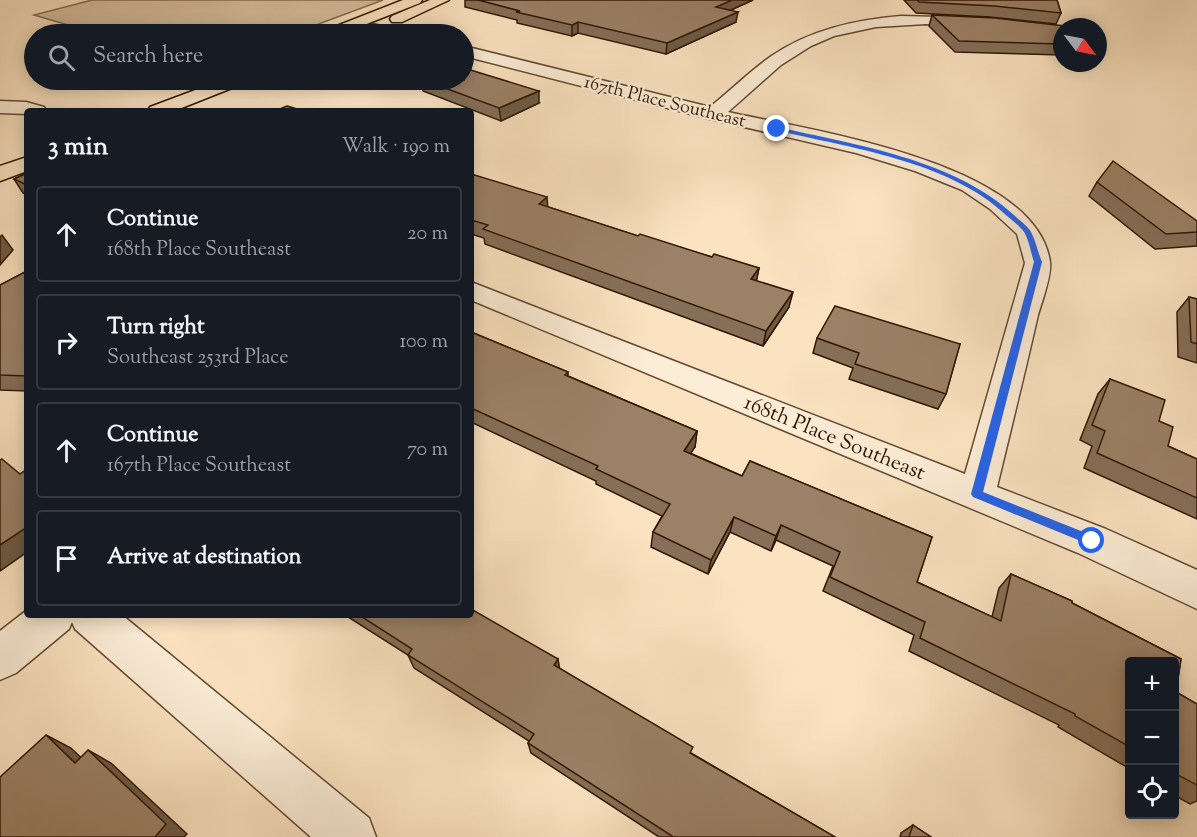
<!DOCTYPE html>
<html lang="en">
<head>
<meta charset="utf-8">
<style>
  body { margin:0; font-family:"Sorts Mill Goudy",serif; background:#242831; color:#f1f3f6 }
  .controls { position:absolute; right:18px; bottom:18px; display:grid; overflow:hidden; border-radius:6px; box-shadow:0 3px 15px #0003 }
  .controls button { width:54px; height:54px; display:grid; place-items:center; padding:0; border:0; border-bottom:2px solid #363941; background:#171b24; color:#f1f3f6; font:30px sans-serif }
  .compass { position:absolute; left:1053px; top:18px; width:54px; height:54px; border-radius:50%; background:#171b24; box-shadow:0 3px 15px #0003; rotate:122deg }
  .stop { position:absolute; width:18px; height:18px; margin:-14px; border:4px solid #2563eb; border-radius:50%; background:#fff }
  .stop.end { background:#2563eb; border-color:#fff; box-shadow:0 2px 6px #0008 }
  .list { margin:0; padding:0; list-style:none }
  h2 { display:flex; justify-content:space-between; align-items:center; height:78px; margin:0; padding:0 24px; font-size:26px }
  h2 small { font-size:20px; font-weight:400; color:#9ea1a6 }
  .list li { display:grid; grid-template-columns:39px 1fr auto; gap:18px; align-items:center; box-sizing:border-box; height:96px; margin:0 12px 12px; padding:0 12px; border:2px solid #363941; border-radius:6px }
  .list b { display:block; font-size:22px; white-space:nowrap }
  .list p { margin:0; font-size:20px; white-space:nowrap; color:#9ea1a6 }
  .list em { font-size:20px; font-style:normal; color:#9ea1a6 }
  .icon { flex:none; width:33px; height:33px; fill:none; stroke:currentColor; stroke-width:2; stroke-linecap:round; stroke-linejoin:round }
  .map { position:relative; flex:none; width:1197px; height:837px; overflow:hidden }
  .search { position:absolute; background:#171b24; box-shadow:0 3px 15px #0003; left:24px; top:24px; width:450px; height:66px; display:flex; align-items:center; gap:15px; box-sizing:border-box; padding:0 21px; border-radius:33px; color:#9ea1a6; font-size:22px }
  .panel { position:absolute; background:#171b24; box-shadow:0 3px 15px #0003; left:24px; top:108px; width:450px; height:510px; border-radius:6px }
  .map>svg:first-child { display:block }
</style>
</head>
<body>
<div class="map">
<svg width="1197" height="837" viewBox="0 0 1197 837">
  <rect width="100%" height="100%" fill="#fbe3c1"/>
  <filter id="stains"><feTurbulence type="fractalNoise" baseFrequency=".00333" numOctaves="4"/><feColorMatrix values="0 0 0 0 .2 0 0 0 0 .09 0 0 0 0 .02 0 0 0 .5 -.17"/></filter>
  <radialGradient id="worn" r=".72"><stop offset=".6" stop-color="#630" stop-opacity="0"/><stop offset="1" stop-color="#630" stop-opacity=".3"/></radialGradient>
  <!-- green -->
  <path fill="#d9c0a1" stroke="#866c52" stroke-width="1.5" d="M92,0H383L292,34H99L34,15Z"/>
  <g fill="none" stroke-linecap="round" stroke-linejoin="round">
    <!-- minor casing -->
    <g stroke="#654a32" stroke-width="3">
      <g id="minor">
        <path d="M901,16L975,18L982,22L975,26L926,24L876,27L834,36L811,46L781,65L728,112C809,130 1036,162 1050,262C1052,274 1042,302 1038,315C1025,372 1011,429 997,487L1106,529L1197,570V609L1078,553L471,300V282L965,474L1025,263L1017,234L990,209L962,190L915,171L856,153L714,120L464,56V46L710,107C730,91 749,72 770,57C809,30 854,20 901,16Z"/>
        <path d="M373,24L402,31L405,34H381L368,31L366,28Z"/>
        <path d="M0,101L26,102L44,107L46,111H27V114L0,113Z"/>
        <path d="M27,610V615H122L369,818L376,837H311L75,629L72,622L69,629L16,673L0,680V631Z"/>
      </g>
    </g>
    <!-- major casing -->
    <g stroke="#331703" stroke-width="3">
      <g id="major">
        <path d="M403,0H422L420,3L341,34H321L324,31Z"/>
        <path d="M430,0H449L402,22H392L390,19L392,16Z"/>
        <path d="M222,80H245L242,84L174,111H148L150,107Z"/>
        <path d="M27,157V171L0,181V166Z"/>
      </g>
    </g>
    <!-- minor -->
    <use href="#minor" fill="#fcedd7" fill-rule="evenodd"/>
    <!-- major -->
    <use href="#major" fill="#fbe3c1" fill-rule="evenodd"/>
  </g>
  <!-- wall -->
  <g fill="#856f58" stroke="#331703" stroke-width="1.5">
    <path d="M465,0H753L731,10L736,22L666,54L578,33L572,36L517,23V20L465,7Z"/>
    <path d="M904,0H1057L1061,13L1056,24L990,17L916,13Z"/>
    <path d="M932,15L1062,27V55L955,52L929,26Z"/>
    <path d="M420,80H464L539,103L501,121L423,91Z"/>
    <path d="M27,173V195L23,193L14,179Z"/>
    <path d="M471,174L548,207L638,236L712,257L759,268L756,281L789,307L763,346L485,244L484,238L471,234Z"/>
    <path d="M1097,182L1197,221V246L1155,249L1089,196Z"/>
    <path d="M27,271V391L0,390V285Z"/>
    <path d="M1189,297L1197,299V363L1178,357L1177,312Z"/>
    <path d="M471,332L568,372V376L697,431L695,447L690,453L742,476L750,461L932,537L917,582L992,617L999,588L1011,574L1072,601V603L1181,659L1176,692L1197,704V801L1190,804L1174,795V662H1130V769L1058,727L1059,725L909,651L914,635L823,591L833,566L776,540L771,551L730,532L708,574L651,547L653,532L662,516L596,484V481L471,422Z"/>
    <path d="M817,338L960,344L946,394L938,409L849,379L853,368L813,353Z"/>
    <path d="M1110,379L1159,421L1168,446L1197,459V519L1084,468L1092,446L1080,440L1098,394Z"/>
    <path d="M345,615H471L558,659L559,668L691,753L835,837H659L531,753L528,743L529,741L414,668L408,655Z"/>
    <path d="M913,825L931,837H900L901,833Z"/>
  </g>
  <!-- shaded-wall -->
  <g fill="#6c5a47" stroke="#331703" stroke-width="1.5">
    <path d="M732,0H753L715,17L716,7Z"/>
    <path d="M738,12L736,22L666,54L667,43Z"/>
    <path d="M578,22V33L572,36V25Z"/>
    <path d="M539,91V103L501,121L499,108Z"/>
    <path d="M547,197L548,211L539,204Z"/>
    <path d="M2,235L13,250L0,265V237Z"/>
    <path d="M759,268L756,283L751,279Z"/>
    <path d="M793,292L789,307L763,346L766,331Z"/>
    <path d="M697,431L695,447L682,466L684,451Z"/>
    <path d="M734,517L730,532L708,574L711,560Z"/>
    <path d="M781,525L776,540L771,551L776,536Z"/>
    <path d="M27,527V552L0,571V545Z"/>
    <path d="M558,659L560,671L554,665Z"/>
    <path d="M46,735L71,748L99,775L75,763Z"/>
    <path d="M88,750L111,763L187,834L184,837H155Z"/>
  </g>
  <!-- building -->
  <g fill="#9b8166" stroke="#331703" stroke-width="1.5">
    <path d="M478,0H732L716,7L738,12L667,43L578,22L572,25L516,12L520,11Z"/>
    <path d="M917,0H1057L1061,13L994,6L919,2Z"/>
    <path d="M932,15L995,18L1065,26V27H1062V44L959,41Z"/>
    <path d="M464,68L539,91L499,108L423,80H464Z"/>
    <path d="M287,106L304,111H275Z"/>
    <path d="M1113,161L1197,221V232L1166,234L1097,182Z"/>
    <path d="M27,173V185L14,179Z"/>
    <path d="M471,174L547,197L539,204L638,236L640,234L712,257L714,254L759,268L751,279L793,292L766,331L483,229L488,225L471,220Z"/>
    <path d="M27,271V376L0,375V285Z"/>
    <path d="M1189,297L1197,299V344L1191,342Z"/>
    <path d="M835,306L960,344L946,394L855,364L859,353L817,338Z"/>
    <path d="M471,332L568,372L565,375L697,431L684,451L742,476L750,461L932,537L917,582L1001,621L1011,574L1072,601V603L1181,659L1176,692L1197,704V785L1174,773V662H1130V747L1075,716V714L920,638L925,622L830,577L840,552L781,525L776,536L734,517L711,560L653,532L670,504L596,469L598,466L471,408Z"/>
    <path d="M1110,379L1165,400L1159,421L1173,427L1168,446L1197,459V498L1097,453L1105,431L1092,425Z"/>
    <path d="M2,459L20,474L27,469V527L0,545V460Z"/>
    <path d="M471,609L558,659L554,665L693,747L690,753L835,837H672V836L528,743L534,734L408,655L412,649L359,615H471Z"/>
    <path d="M46,735L75,763L88,750L166,824L155,837H0V777Z"/>
    <path d="M913,825L931,837H909Z"/>
  </g>
  <!-- route -->
  <path fill="#2563eb" d="M777,127C856,145 954,159 1015,216C1020,221 1028,226 1031,232C1036,241 1038,253 1042,262L983,492L1096,537V544H1088L973,497L971,494L1034,262C1031,253 1029,240 1024,232C1020,226 1013,221 1007,216C950,161 850,148 775,130Z"/>
  <g text-anchor="middle" stroke-width="4.5" stroke-linejoin="round" paint-order="stroke">
    <!-- far-street labels -->
    <g font-size="18" fill="#331703" stroke="#fcedd7">
      <text transform="translate(665 101) rotate(14)" y="6">167th Place Southeast</text>
    </g>
    <!-- street labels -->
    <g font-size="21" fill="#331703" stroke="#fcedd7">
      <text transform="translate(835 437) rotate(22)" y="7">168th Place Southeast</text>
    </g>
  </g>
  <rect width="100%" height="100%" filter="url(#stains)"/>
  <rect width="100%" height="100%" fill="url(#worn)"/>
</svg>
<div class="controls">
<button>+</button>
<button>−</button>
<button><svg class="icon" aria-label="locate" viewBox="0 0 24 24"><circle cx="12" cy="12" r="6"/><path d="M12 2v4M12 18v4M2 12h4M18 12h4"/></svg></button>
</div>
<svg class="compass" viewBox="-18 -18 36 36"><path d="M0-13l5 13h-10z" fill="#e53935"/><path d="M0 13l5-13h-10z" fill="#9ea1a6"/></svg>
<div class="stop" style="left:1092px;top:541px"></div>
<div class="stop end" style="left:777px;top:129px"></div>
<div class="search"><svg class="icon" aria-label="search" viewBox="0 0 24 24"><circle cx="10" cy="10" r="6"/><path d="M15 15l6 6"/></svg>Search here</div>
<section class="panel">
<h2>3 min<small>Walk · 190 m</small></h2>
<ul class="list">
<li><svg class="icon" aria-label="ahead" viewBox="0 0 24 24"><path d="M12 20V5M6 11l6-6 6 6"/></svg><div><b>Continue</b><p>168th Place Southeast</p></div><em>20 m</em></li>
<li><svg class="icon" aria-label="right" viewBox="0 0 24 24"><path d="M7 20v-9h11M14 6l5 5-5 5"/></svg><div><b>Turn right</b><p>Southeast 253rd Place</p></div><em>100 m</em></li>
<li><svg class="icon" aria-label="ahead" viewBox="0 0 24 24"><path d="M12 20V5M6 11l6-6 6 6"/></svg><div><b>Continue</b><p>167th Place Southeast</p></div><em>70 m</em></li>
<li><svg class="icon" aria-label="arrive" viewBox="0 0 24 24"><path d="M6 21V4h12l-3 4 3 4H6"/></svg><div><b>Arrive at destination</b></div></li>
</ul>
</section>
</div>
</body>
</html>
